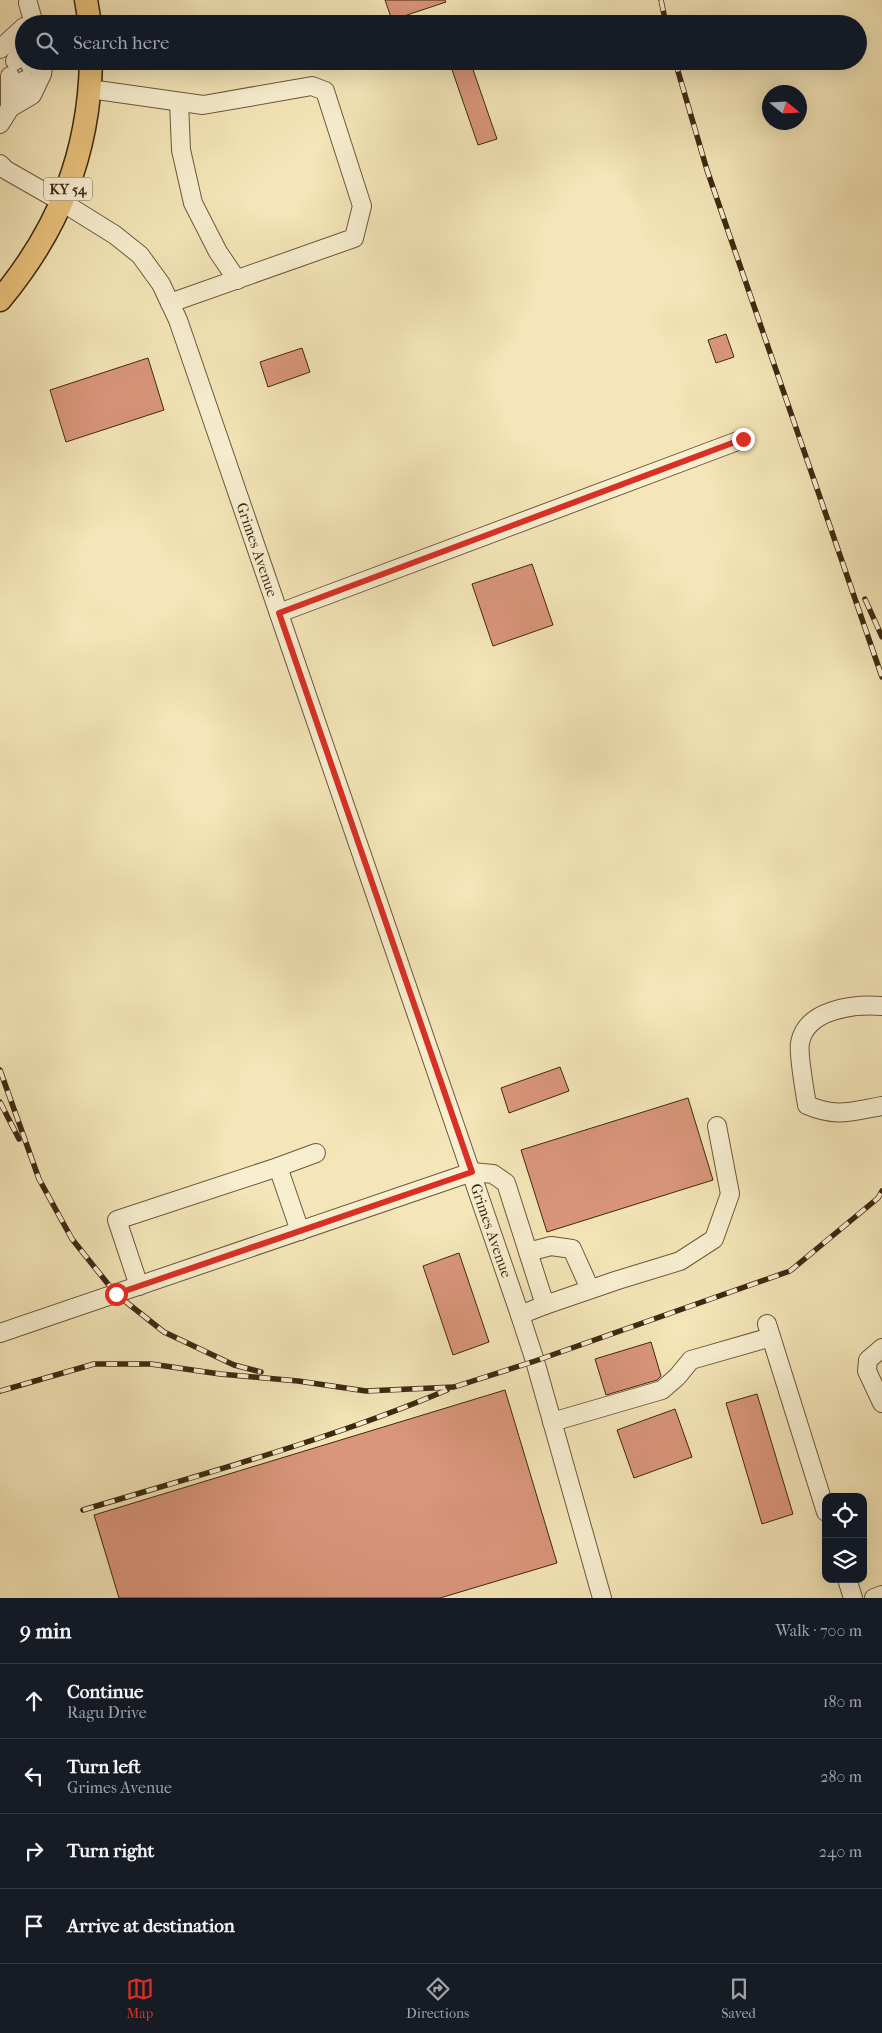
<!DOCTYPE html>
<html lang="en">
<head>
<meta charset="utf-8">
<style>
  body { margin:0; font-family:"IM FELL French Canon",serif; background:#242831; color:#f1f3f6 }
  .controls { position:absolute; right:15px; bottom:15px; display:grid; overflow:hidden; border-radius:10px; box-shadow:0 5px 20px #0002 }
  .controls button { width:45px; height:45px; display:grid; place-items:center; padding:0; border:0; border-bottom:1px solid #363941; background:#171b24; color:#f1f3f6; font:25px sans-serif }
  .compass { position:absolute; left:762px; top:85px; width:45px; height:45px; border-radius:50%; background:#171b24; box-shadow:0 5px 20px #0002; rotate:108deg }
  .stop { position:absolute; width:15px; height:15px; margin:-11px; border:4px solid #d93025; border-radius:50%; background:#fff }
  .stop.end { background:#d93025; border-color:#fff; box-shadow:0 1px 5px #0008 }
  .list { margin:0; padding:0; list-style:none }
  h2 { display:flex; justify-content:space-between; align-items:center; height:65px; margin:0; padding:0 20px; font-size:21px }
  h2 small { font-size:16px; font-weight:400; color:#9ea1a6 }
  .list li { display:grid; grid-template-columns:32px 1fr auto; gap:15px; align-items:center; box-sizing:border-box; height:75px; padding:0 20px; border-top:1px solid #363941 }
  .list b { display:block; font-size:19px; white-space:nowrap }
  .list p { margin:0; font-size:16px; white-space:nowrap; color:#9ea1a6 }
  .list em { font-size:16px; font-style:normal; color:#9ea1a6 }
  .icon { flex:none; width:28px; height:28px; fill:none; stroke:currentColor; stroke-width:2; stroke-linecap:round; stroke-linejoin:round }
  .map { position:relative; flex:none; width:882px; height:1598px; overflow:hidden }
  .search { position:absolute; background:#171b24; box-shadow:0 5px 20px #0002; left:15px; right:15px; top:15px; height:55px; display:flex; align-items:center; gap:12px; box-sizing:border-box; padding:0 18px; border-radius:28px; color:#9ea1a6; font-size:19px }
  .sheet { height:365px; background:#171b24 }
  nav { display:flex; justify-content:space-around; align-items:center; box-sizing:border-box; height:70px; border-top:1px solid #363941; background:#171b24; font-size:14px; color:#9ea1a6 }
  nav a { display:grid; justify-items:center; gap:2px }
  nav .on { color:#d93025 }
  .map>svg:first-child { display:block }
</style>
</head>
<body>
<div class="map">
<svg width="882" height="1598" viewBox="0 0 882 1598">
  <rect width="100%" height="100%" fill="#f4e6b8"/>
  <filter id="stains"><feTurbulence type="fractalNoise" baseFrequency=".004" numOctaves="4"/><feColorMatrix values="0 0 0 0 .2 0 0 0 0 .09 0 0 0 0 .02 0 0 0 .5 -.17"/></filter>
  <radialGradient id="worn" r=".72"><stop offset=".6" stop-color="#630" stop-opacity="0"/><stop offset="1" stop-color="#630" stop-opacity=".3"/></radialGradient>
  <!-- building -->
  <g fill="#da967b" stroke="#3e2811">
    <path d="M385,0H445L446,2L392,20Z"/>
    <path d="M449,61H470L497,139L478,145Z"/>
    <path d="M726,334L734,357L716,363L708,340Z"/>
    <path d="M302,348L310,372L268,387L260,362Z"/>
    <path d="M148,358L164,410L66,442L50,390Z"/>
    <path d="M532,564L553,625L493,646L472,584Z"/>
    <path d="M560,1067L569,1091L509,1113L501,1088Z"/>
    <path d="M688,1098L713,1180L547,1232L521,1150Z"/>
    <path d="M459,1253L489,1342L453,1355L423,1266Z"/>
    <path d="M651,1342L661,1376L657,1380L606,1395L595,1359Z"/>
    <path d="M505,1390L557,1563L440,1598H119L94,1515Z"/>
    <path d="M757,1394L793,1514L762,1524L726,1403Z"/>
    <path d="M675,1409L692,1457L634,1478L617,1430Z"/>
  </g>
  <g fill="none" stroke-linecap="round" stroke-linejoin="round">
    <!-- minor casing -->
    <g stroke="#6c583b" stroke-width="20">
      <g id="minor">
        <path d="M28,3L34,24"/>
        <path d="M0,49L24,27"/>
        <path d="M15,61L24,40"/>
        <path d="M30,65V61"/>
        <path d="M90,89L203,105L312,86L325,91L362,206L354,238L170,303"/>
        <path d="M179,102L181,150L193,203L218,252L237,280"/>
        <path d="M10,106L25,80"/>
        <path d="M10,108V76"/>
        <path d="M0,124L10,108L32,95L42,74L44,61"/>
        <path id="s1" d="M0,164L6,170L62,202L115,235L140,255L161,284L178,320L520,1315L535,1361L602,1598"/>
        <path d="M279,613L743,439"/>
        <path d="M882,1006C854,1004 806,1009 800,1043C798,1053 805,1093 807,1105C837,1118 852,1111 882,1106"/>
        <path d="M278,1167L316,1153"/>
        <path d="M528,1252L551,1246L572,1249L590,1289"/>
        <path d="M139,1286L117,1220L278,1167L300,1231"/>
        <path d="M545,1305L618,1280L680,1261L714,1239L730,1194L717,1126"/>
        <path d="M767,1324L826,1512"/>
        <path d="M0,1333L472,1172L493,1174L506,1183L545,1305L520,1315"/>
        <path d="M882,1348L868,1360L867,1371L882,1403"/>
        <path d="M552,1422L662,1390L677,1377L691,1360L771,1337"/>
        <path d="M847,1579L853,1598"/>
        <path d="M874,1598L882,1595"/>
      </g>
    </g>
    <!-- major casing -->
    <g stroke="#3e2811" stroke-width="25">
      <g id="major">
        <path d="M86,0L90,24"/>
        <path d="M0,300C59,229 89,154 91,61"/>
      </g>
    </g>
    <!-- minor -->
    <use href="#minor" stroke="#f8efd1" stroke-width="18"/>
    <!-- major -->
    <use href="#major" stroke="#eac37c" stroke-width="22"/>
    <!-- rail casing -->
    <g stroke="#3e2811" stroke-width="5.5">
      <g id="rail">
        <path d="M661,0L666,24"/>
        <path d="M675,61L707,170L882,677"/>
        <path d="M865,599L882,637"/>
        <path d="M0,1070L39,1179L72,1239L116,1294L164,1332L234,1365L261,1372"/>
        <path d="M0,1102L19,1139"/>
        <path d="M0,1391L94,1364H151L220,1374L298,1381L366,1391L454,1387L535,1361L790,1271L878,1198L882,1191"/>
        <path d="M83,1510C206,1473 329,1440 447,1390"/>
      </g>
    </g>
    <!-- rail -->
    <use href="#rail" stroke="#f8efd1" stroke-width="4" stroke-dasharray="11" stroke-linecap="butt"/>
  </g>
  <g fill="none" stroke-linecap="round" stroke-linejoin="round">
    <!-- route -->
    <path stroke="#d93025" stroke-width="6" d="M116,1294L472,1172L279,613L743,439"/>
  </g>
  <g text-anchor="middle" stroke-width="4" stroke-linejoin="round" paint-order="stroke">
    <!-- shield labels -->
    <rect fill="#f8efd1" stroke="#76644b" stroke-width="1" x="44" y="177.5" width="48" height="23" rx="4"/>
    <g font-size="14" font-weight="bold" fill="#3e2811">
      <text x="68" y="194">KY 54</text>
    </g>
    <!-- street labels -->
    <g font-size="15" fill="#3e2811" stroke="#f8efd1">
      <text dy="5" stroke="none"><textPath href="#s1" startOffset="486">Grimes Avenue</textPath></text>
      <text dy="5" stroke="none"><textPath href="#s1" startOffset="1206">Grimes Avenue</textPath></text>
    </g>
  </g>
  <rect width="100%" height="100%" filter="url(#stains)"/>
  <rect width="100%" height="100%" fill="url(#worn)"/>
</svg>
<div class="controls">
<button><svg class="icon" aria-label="locate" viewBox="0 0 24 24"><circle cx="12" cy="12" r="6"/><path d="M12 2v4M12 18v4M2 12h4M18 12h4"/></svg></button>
<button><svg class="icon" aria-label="layers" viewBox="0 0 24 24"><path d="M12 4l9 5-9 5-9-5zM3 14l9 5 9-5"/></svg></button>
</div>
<svg class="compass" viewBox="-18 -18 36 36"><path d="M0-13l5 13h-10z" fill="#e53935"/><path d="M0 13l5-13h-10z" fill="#9ea1a6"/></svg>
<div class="stop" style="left:116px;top:1294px"></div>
<div class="stop end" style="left:743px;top:439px"></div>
<div class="search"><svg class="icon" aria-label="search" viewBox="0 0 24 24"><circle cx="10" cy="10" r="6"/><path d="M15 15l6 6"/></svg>Search here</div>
</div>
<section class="sheet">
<h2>9 min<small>Walk · 700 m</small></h2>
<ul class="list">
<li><svg class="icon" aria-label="ahead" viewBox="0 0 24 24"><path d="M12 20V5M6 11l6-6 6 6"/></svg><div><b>Continue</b><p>Ragu Drive</p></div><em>180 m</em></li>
<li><svg class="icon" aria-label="left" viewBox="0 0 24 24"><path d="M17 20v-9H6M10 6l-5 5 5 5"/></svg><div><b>Turn left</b><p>Grimes Avenue</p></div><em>280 m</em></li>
<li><svg class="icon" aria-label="right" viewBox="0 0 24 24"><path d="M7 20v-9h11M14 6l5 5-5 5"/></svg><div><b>Turn right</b></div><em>240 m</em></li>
<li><svg class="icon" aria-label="arrive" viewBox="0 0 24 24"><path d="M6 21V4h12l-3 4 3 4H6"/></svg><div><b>Arrive at destination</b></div></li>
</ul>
</section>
<nav>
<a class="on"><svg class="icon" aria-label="map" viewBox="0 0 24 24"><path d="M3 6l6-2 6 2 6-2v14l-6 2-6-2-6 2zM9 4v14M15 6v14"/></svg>Map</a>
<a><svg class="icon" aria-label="directions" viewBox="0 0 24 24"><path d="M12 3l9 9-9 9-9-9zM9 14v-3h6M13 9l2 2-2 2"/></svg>Directions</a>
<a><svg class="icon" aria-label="saved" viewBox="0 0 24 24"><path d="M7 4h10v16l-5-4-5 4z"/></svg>Saved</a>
</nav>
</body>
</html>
